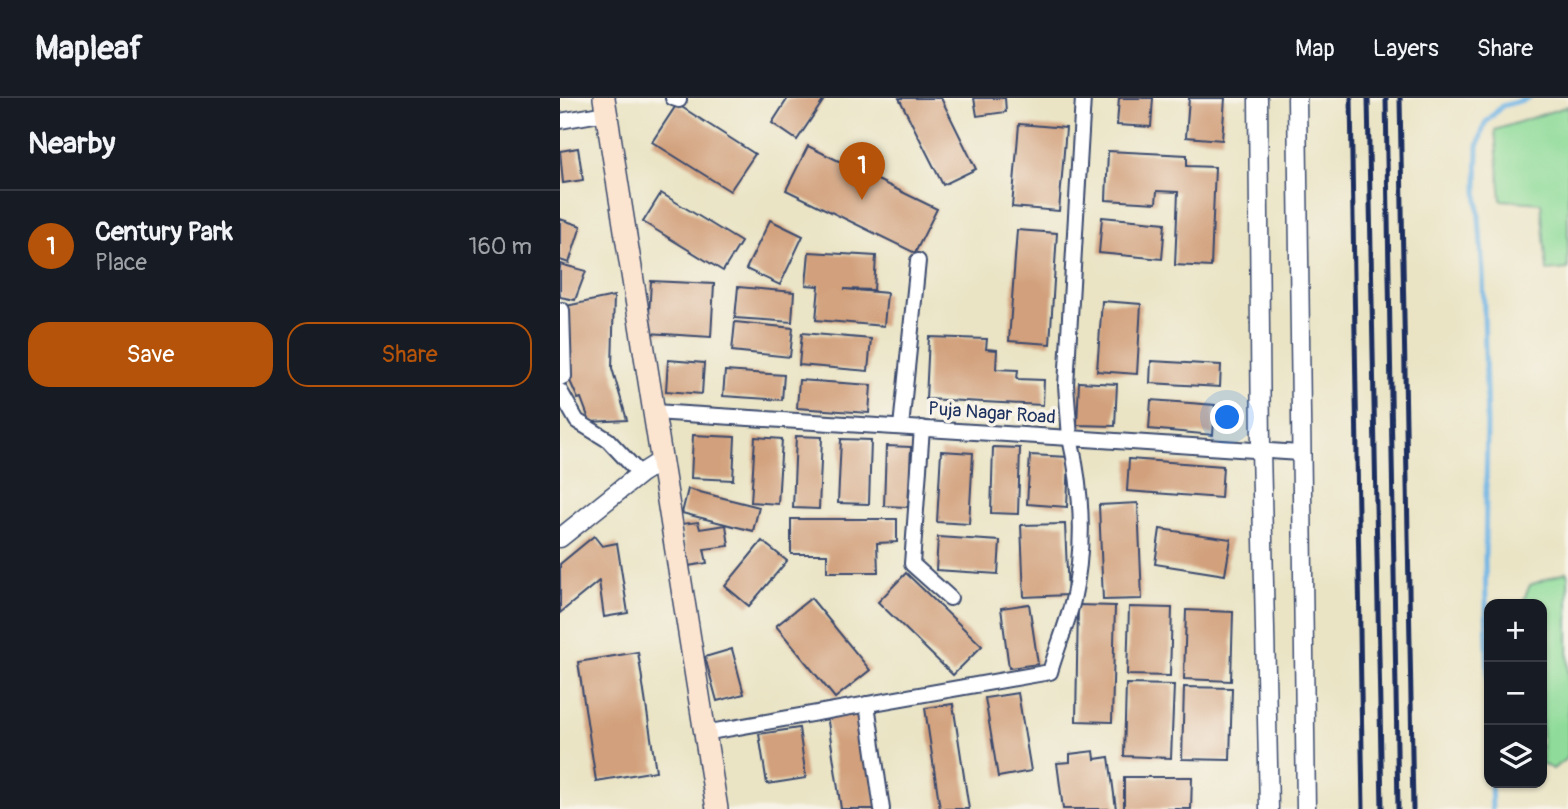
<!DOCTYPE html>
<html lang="en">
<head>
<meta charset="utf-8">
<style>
  body { margin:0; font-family:Pangolin,sans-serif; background:#242831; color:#f1f3f6 }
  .controls { position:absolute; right:21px; bottom:21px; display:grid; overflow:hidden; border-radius:14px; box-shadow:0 2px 5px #0004 }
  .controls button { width:63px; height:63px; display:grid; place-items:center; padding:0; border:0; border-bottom:2px solid #363941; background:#171b24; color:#f1f3f6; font:35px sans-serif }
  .you { position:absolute; left:668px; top:320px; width:24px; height:24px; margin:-18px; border:5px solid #fff; border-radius:50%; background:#1a73e8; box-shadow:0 0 0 10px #1a73e833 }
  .badge { display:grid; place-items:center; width:46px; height:46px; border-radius:50%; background:#b45309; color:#fff; font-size:23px; font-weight:700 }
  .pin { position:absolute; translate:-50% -58px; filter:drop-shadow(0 2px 4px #0008) }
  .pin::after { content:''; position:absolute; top:37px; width:24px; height:21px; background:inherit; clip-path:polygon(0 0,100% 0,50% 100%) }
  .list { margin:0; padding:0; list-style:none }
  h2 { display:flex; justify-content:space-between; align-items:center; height:91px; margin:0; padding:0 28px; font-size:30px }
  h2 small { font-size:23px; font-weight:400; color:#9ea1a6 }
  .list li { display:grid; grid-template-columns:46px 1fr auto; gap:21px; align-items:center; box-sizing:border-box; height:112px; padding:0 28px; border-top:2px solid #363941 }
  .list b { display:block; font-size:26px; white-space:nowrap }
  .list p { margin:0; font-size:23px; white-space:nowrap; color:#9ea1a6 }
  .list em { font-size:23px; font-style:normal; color:#9ea1a6 }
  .actions { display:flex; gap:14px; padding:21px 28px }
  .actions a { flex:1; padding:16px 0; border:2px solid #b45309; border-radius:21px; text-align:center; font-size:24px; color:#b45309 }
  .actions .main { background:#b45309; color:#fff }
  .icon { flex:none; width:38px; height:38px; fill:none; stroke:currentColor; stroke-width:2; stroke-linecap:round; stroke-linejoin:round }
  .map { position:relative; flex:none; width:1008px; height:711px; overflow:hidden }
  header { display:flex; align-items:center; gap:42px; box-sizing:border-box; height:98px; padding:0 35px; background:#171b24; border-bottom:2px solid #363941 }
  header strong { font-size:33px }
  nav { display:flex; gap:38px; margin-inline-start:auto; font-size:24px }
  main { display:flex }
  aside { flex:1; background:#171b24 }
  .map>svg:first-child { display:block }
</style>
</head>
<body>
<header>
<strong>Mapleaf</strong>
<nav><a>Map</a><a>Layers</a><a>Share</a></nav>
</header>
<main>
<aside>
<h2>Nearby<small></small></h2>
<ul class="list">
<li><span class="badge">1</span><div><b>Century Park</b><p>Place</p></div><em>160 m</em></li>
</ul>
<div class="actions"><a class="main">Save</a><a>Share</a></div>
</aside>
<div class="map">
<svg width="1008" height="711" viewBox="0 0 1008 711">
  <rect width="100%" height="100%" fill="#f7f3e8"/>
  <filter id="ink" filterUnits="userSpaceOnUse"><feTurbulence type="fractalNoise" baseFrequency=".0143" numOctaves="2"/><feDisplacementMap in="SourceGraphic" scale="14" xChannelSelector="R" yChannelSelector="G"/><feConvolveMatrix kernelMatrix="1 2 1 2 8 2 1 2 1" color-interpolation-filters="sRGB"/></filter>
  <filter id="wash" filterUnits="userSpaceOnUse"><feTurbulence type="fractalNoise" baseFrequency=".00686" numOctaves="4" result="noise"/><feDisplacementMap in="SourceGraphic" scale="28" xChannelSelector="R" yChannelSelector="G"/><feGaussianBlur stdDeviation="1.57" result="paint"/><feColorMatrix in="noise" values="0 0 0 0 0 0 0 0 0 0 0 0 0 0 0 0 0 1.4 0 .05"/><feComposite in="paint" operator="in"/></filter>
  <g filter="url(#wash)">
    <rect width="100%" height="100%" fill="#eae4c5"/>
    <!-- green -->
    <g fill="#8fdc9a" stroke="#55867c" stroke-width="2">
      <path d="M1008,8V171L987,173L981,105L941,102L935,32Z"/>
      <path d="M1006,474L1008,478V659L993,671L982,666V506H962L970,487Z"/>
    </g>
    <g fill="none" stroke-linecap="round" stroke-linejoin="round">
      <!-- stream -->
      <g stroke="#6db3e4" stroke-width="5">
        <path d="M929,617L925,464L927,327L923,175L917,91L918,48L925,25L942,8L970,0"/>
        <path d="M931,685L932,711"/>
      </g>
    </g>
    <g id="blocks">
      <!-- building -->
      <g fill="#d2a07b">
        <path d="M228,0H265L237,42L212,25Z"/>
        <path d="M339,0H381L416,71L383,87Z"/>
        <path d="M414,0H445L446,14L417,18Z"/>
        <path d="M559,0H593L591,29L557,27Z"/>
        <path d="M629,0H665L662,42L626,39Z"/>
        <path d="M117,6L195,56L170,93L92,44Z"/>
        <path d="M459,26L506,30L499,113L452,109Z"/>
        <path d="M248,48L377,111L355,155L226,92Z"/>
        <path d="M18,50L23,82L3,85L0,53Z"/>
        <path d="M548,53L627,57V68L655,69L651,169L615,167L618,94L597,93L596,105L546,102Z"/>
        <path d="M101,95L181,144L163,173L83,124Z"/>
        <path d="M542,119L605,125L602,161L539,155Z"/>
        <path d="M0,121L21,128L9,165L0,162Z"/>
        <path d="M210,122L243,138L220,187L186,171Z"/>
        <path d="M457,132L497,135L490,246L449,243Z"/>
        <path d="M249,154L316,158L314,192L284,191L327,195L324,228L256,222L259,188L246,187Z"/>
        <path d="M0,166L26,173L15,202L0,199Z"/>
        <path d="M91,183L154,186L151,239L88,235Z"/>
        <path d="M178,189L234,194L232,224L175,220Z"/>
        <path d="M54,198L52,270L67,322L30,324L21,300L18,301L5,272L6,208Z"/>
        <path d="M542,203L581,206L577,276L537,273Z"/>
        <path d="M175,224L233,230L230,259L172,253Z"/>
        <path d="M242,235L311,241L308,273L239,267Z"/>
        <path d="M369,239L427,241L426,251L437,252L436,271L458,272L457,281L484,282L483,307L366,301Z"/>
        <path d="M108,262L144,265L142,296L106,293Z"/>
        <path d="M591,263L661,267L660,289L590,285Z"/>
        <path d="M165,273L224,277L222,302L163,298Z"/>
        <path d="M239,282L311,287L309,315L237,310Z"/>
        <path d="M519,284L557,286L555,328L517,327Z"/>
        <path d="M591,302L655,307L653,337L589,331Z"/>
        <path d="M133,337L175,339L173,382L131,380Z"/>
        <path d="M236,338L262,339L259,411L233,410Z"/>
        <path d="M195,339L222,341L218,406L191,404Z"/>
        <path d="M281,341L311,342L309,406L278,405Z"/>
        <path d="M326,348L351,349L348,409L324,408Z"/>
        <path d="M433,349L460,350L458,416L431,415Z"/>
        <path d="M381,353L413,355L409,426L377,424Z"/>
        <path d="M470,357L509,359L507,409L467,406Z"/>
        <path d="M569,361L663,368L661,400L567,393Z"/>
        <path d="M128,391L199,409L193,433L122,415Z"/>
        <path d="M578,405L582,501L543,502L539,407Z"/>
        <path d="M231,421H337V444L317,445L318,474H267V456H231Z"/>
        <path d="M138,424L140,431L166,427L169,448L144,451L147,465L128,468L121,426Z"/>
        <path d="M505,426L508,497L464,499L461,427Z"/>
        <path d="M600,431L671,441L665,477L595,466Z"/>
        <path d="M34,438L42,448L57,445L68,515L44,519L39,483L0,515V466Z"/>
        <path d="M378,439L440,443L438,476L376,472Z"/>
        <path d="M202,443L227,463L189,508L165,488Z"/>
        <path d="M346,475L422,548L393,577L318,504Z"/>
        <path d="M251,500L310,572L275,600L216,528Z"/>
        <path d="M469,506L478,566L449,570L441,510Z"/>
        <path d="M518,507L555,508L552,624L516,623Z"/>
        <path d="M569,509L612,510L610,578L567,577Z"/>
        <path d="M626,512L673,514L671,583L624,581Z"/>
        <path d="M172,551L184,596L157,603L145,559Z"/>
        <path d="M78,554L96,673L36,683L18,564Z"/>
        <path d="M566,586L614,587L611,660L564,658Z"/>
        <path d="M624,589L672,590L670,662L622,661Z"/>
        <path d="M458,595L471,673L438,679L425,600Z"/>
        <path d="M393,606L409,711H380L365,610Z"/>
        <path d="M303,612L318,711H281L267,617Z"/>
        <path d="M239,630L246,680L207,686L199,636Z"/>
        <path d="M534,653L535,661L549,659L556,711H503L497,665L510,664V656Z"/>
        <path d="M564,679H632L631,711H564Z"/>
      </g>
    </g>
  </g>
  <g filter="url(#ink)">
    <use href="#blocks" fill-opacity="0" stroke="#3a4a6d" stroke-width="2"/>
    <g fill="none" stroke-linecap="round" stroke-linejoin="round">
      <!-- minor casing -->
      <g stroke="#3a4a6d" stroke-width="18">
        <g id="minor">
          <path d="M113,0L119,2V0"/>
          <path d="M0,23L46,15"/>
          <path d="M0,280L4,278L2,212"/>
          <path d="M0,293L17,323L48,342L80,376"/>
          <path d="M94,314L510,340L506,287L523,0"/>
          <path d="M341,329L358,163"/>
          <path d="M362,330L352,466L390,500"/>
          <path d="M307,606L322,711"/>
          <path d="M144,635L490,574C497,550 507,526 513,502C525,449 522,392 510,340L740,355"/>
        </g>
      </g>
      <!-- tertiary casing -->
      <g stroke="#3a4a6d" stroke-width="21">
        <g id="tertiary">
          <path d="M698,0L701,351L709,711"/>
          <path d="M737,0L746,711"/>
          <path d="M0,440L80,376L102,362"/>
        </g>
      </g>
      <!-- secondary casing -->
      <g stroke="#3a4a6d" stroke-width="24">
        <path id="secondary" d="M44,0L157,711"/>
      </g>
      <!-- minor -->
      <use href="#minor" stroke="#fff" stroke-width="14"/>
      <!-- tertiary -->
      <use href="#tertiary" stroke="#fff" stroke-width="18"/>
      <!-- secondary -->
      <use href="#secondary" stroke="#fce5d0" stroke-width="21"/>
      <!-- rail -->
      <g stroke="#1b2f5e" stroke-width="5">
        <path d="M791,0L803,711"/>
        <path d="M808,0L822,711"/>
        <path d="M826,0L838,711"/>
        <path d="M840,0L853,711"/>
      </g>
    </g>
  </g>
  <g text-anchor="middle" stroke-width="7" stroke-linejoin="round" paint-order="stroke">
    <!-- street labels -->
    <g font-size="19" fill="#1b2f5e" stroke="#f7f3e8">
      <text transform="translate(432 314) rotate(4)" y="7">Puja Nagar Road</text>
    </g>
  </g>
</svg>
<div class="controls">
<button>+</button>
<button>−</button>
<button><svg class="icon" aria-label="layers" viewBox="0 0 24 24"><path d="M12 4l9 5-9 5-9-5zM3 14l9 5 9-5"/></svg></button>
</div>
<div class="you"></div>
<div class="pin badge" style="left:302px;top:102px">1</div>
</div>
</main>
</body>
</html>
